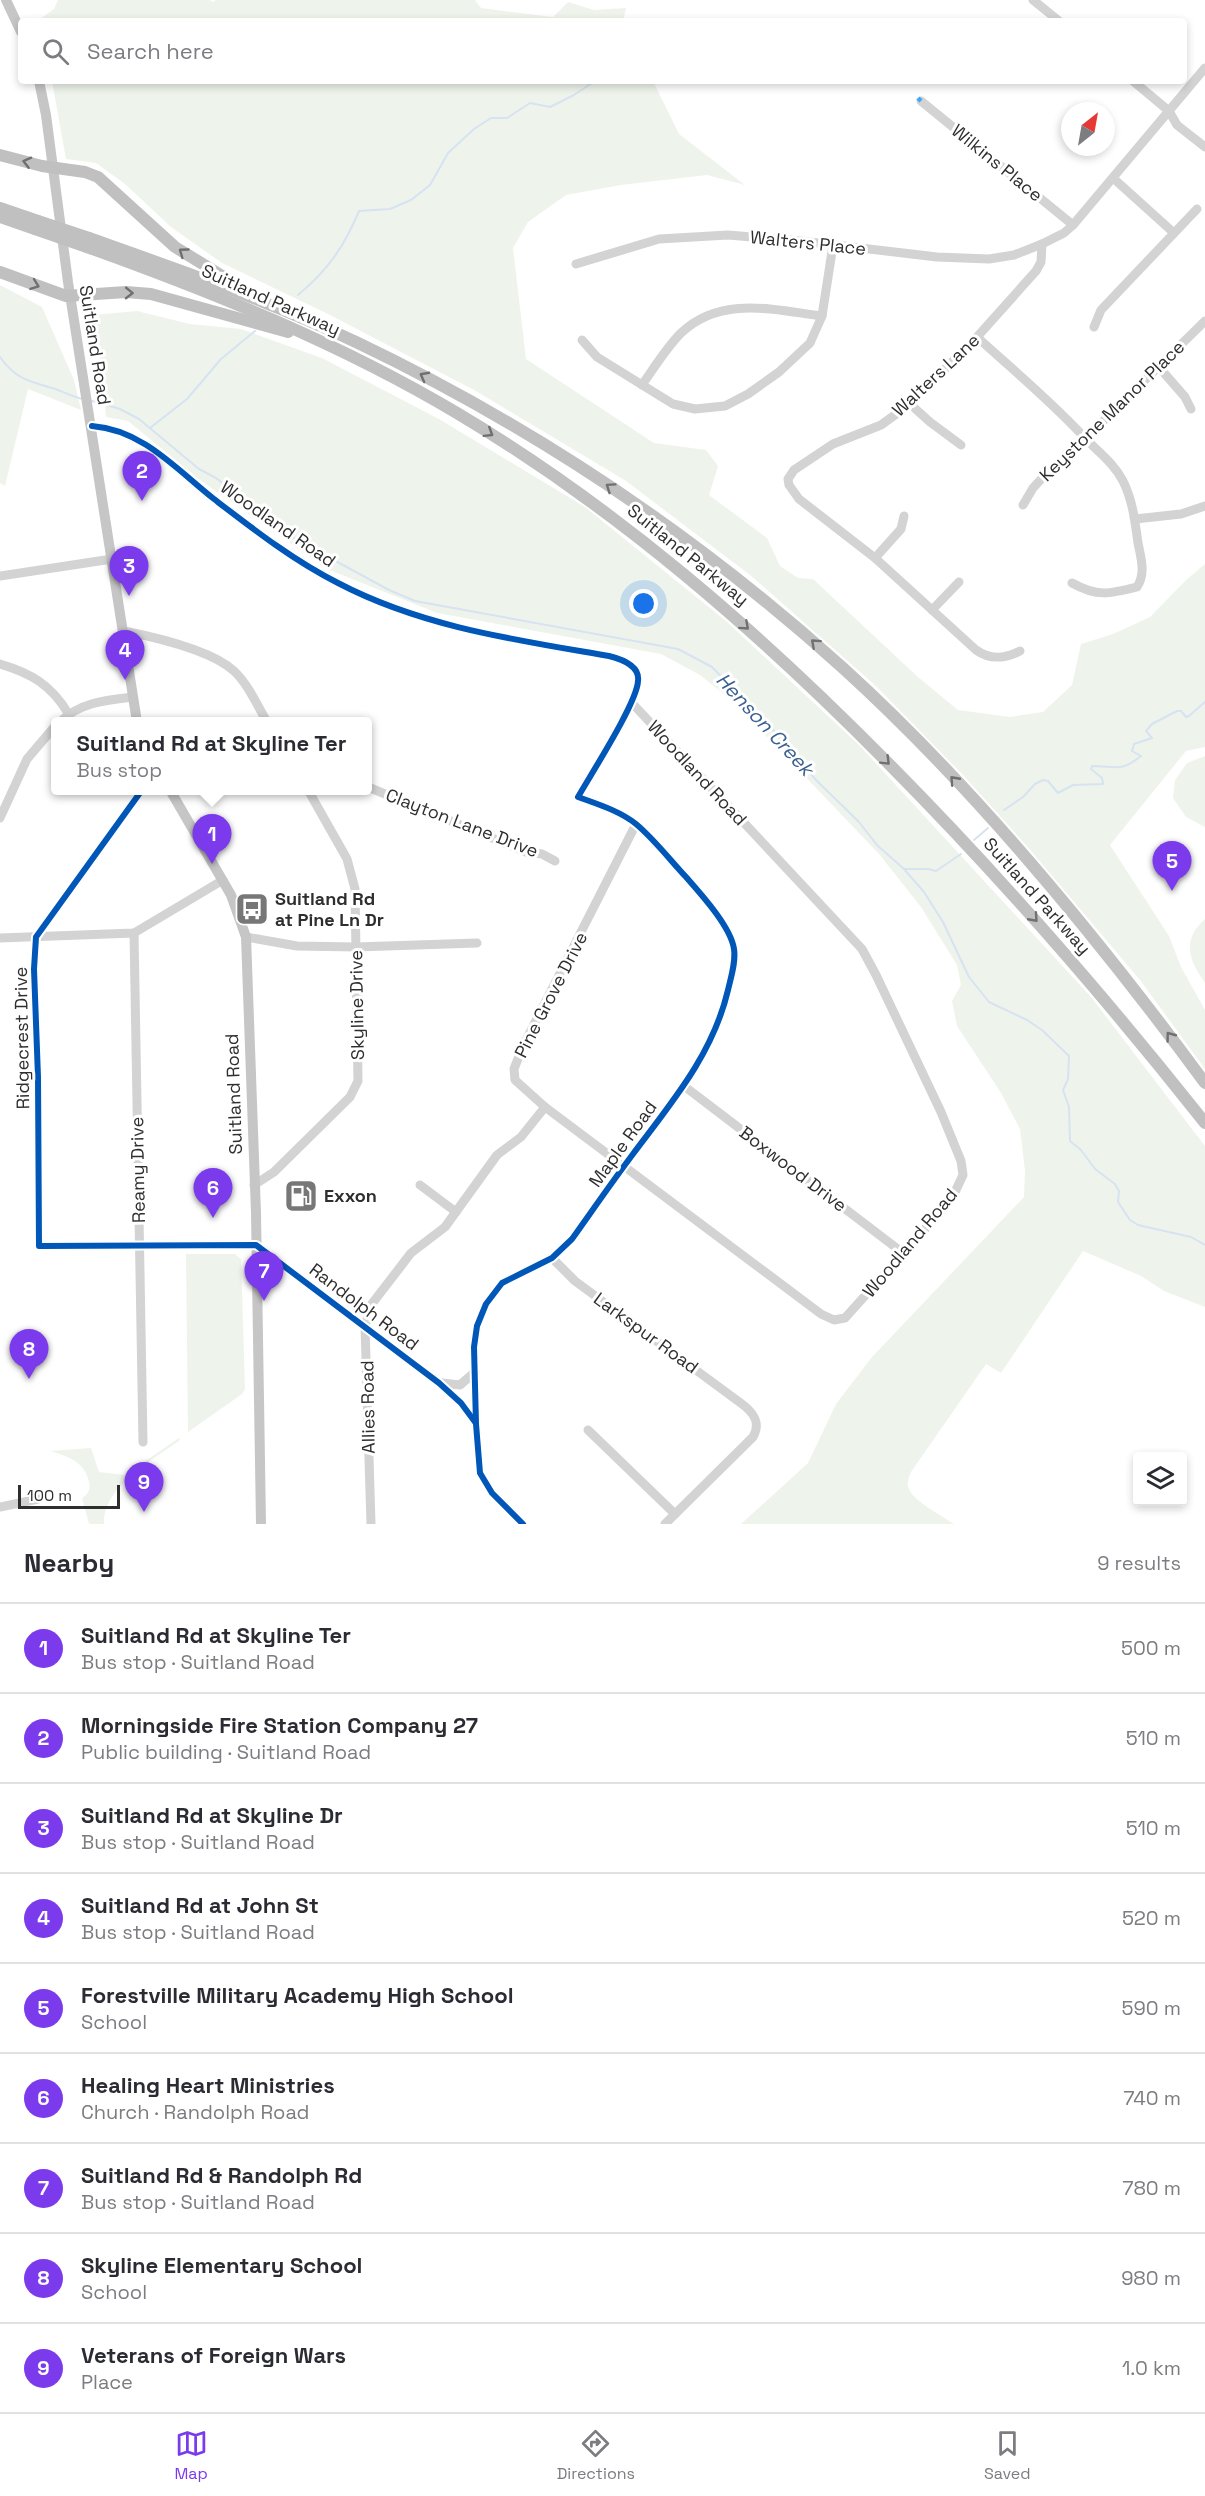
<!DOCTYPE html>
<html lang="en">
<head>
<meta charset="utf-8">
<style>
  body { margin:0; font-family:"Space Grotesk",sans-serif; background:#f7f7f7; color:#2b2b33 }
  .controls { position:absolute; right:18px; bottom:18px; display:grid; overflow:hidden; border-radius:6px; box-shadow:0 3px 9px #0003 }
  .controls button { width:54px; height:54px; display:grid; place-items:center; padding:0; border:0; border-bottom:2px solid #e1e1e2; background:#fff; color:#2b2b33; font:30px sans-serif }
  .compass { position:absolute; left:1061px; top:102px; width:54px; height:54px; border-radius:50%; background:#fff; box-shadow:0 3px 9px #0003; rotate:31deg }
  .scale { position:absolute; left:18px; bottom:15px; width:102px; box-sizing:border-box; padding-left:6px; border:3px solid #2e2e2e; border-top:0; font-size:16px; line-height:21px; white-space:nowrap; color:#2e2e2e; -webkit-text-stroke:4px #fff; paint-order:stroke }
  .you { position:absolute; left:644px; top:604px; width:21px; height:21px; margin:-15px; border:4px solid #fff; border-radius:50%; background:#1a73e8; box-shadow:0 0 0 9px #1a73e833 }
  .badge { display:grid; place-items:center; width:39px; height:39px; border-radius:50%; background:#7c3aed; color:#fff; font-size:20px; font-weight:700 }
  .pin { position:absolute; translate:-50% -50px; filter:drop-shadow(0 2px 3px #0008) }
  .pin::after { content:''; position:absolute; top:32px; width:21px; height:18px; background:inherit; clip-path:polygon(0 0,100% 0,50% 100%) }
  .popup { position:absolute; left:51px; top:717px; width:321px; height:78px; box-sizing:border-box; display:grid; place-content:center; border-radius:6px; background:#fff; filter:drop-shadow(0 2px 4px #0005); font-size:20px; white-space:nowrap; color:#7c7c81 }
  .popup b { font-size:22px; color:#2b2b33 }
  .popup::after { content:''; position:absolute; left:50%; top:100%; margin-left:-12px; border:12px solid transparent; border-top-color:#fff }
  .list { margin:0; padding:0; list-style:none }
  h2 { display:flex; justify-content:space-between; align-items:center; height:78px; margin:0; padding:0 24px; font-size:26px }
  h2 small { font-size:20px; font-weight:400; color:#7c7c81 }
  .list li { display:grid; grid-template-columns:39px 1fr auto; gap:18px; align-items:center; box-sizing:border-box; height:90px; padding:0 24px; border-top:2px solid #e1e1e2 }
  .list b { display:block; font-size:22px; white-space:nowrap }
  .list p { margin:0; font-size:20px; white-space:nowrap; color:#7c7c81 }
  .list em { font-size:20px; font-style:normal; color:#7c7c81 }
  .icon { flex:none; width:33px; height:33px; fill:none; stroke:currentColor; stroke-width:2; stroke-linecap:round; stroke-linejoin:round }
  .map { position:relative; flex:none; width:1205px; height:1524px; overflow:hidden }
  .search { position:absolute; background:#fff; box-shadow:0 3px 9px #0003; left:18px; right:18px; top:18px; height:66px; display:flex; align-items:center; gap:15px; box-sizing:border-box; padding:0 21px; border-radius:6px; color:#7c7c81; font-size:22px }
  .sheet { height:888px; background:#fff }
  nav { display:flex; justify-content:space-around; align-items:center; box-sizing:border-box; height:84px; border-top:2px solid #e1e1e2; background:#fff; font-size:16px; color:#7c7c81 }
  nav a { display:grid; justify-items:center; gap:3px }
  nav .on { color:#7c3aed }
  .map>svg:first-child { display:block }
</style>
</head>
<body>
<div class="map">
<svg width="1205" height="1524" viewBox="0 0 1205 1524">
  <rect width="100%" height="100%" fill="#fff"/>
  <!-- green -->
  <g fill="#eef4eb">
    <path d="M58,0H209L213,2L216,0H475L481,8L553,17L568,2L594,10L626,8L623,21H37L54,9Z"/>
    <path d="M52,81H653L679,134L745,185L707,175L621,185L566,195L528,222L513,248L526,359L654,443L706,450L718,466L709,495L767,538L780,566L798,578L813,579L918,677L958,710L1010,717L1043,712L1072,685L1081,644L1113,634L1150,617L1186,580L1205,564V747L1186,751L1110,845L1169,936L1181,967L1205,1010V1069L1140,980L1026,845L963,775L876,686L750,575L626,481L474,390L328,314L222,263L171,227L125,184L96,163L66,159Z"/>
    <path d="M0,285L42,307L74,380L81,410L28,389L5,486L0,483Z"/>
    <path d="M137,311L190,324L241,329L322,358L439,419L585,507L726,621L859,745L1091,997L1205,1146V1307L1164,1291L1141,1276L1083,1251L1001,1373L986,1364L911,1472C909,1477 907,1481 908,1486C910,1500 943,1516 954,1524H741L808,1463L836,1404L872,1357L1024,1197L1025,1171L1020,1129L1001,1093L957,1026L952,1001L961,985L957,965L921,907L879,854L734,702L700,675L661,654L437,613L327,569L200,480L128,421L106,417L102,370L93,315Z"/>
    <path d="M1205,756V827L1186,817L1173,798L1175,780L1187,763Z"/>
    <path d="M1205,919V983C1189,960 1181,941 1205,919Z"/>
    <path d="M186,1254H235L241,1259L245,1389L242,1394L188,1432Z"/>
    <path d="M179,1438L180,1440C153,1460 103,1486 104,1524H89L82,1498C88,1494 91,1490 89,1482C85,1462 68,1456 50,1451L91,1448L99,1472L125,1475Z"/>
  </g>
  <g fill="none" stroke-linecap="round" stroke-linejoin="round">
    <!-- stream -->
    <g stroke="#d7e2f2" stroke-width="2">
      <path d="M298,295C328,270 344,247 359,211L390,209L411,200L430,185L448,153L474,129L491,118H507L530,103L550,107L574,95L595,81"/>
      <path d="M0,357C16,379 28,381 52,388C63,391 72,397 83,399"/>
      <path d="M92,401L120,409L139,419L199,469L216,478L297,540L389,590L415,601L678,649L712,667L766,722L816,780L859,822L877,845L904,869L924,892L943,922L969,977L989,1002L1027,1020L1042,1030L1069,1056L1068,1079L1063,1090L1069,1107L1070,1141L1081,1150L1095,1169L1115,1184L1119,1191L1118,1202L1130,1220L1138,1225L1191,1237L1205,1245"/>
      <path d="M150,428L187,399L221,359L255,331"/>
      <path d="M1004,810L1023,797L1035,784L1043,780L1048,781L1058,793L1073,785L1103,784L1102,778L1091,769L1092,766C1116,766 1120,773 1141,756L1132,751L1134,744L1152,738L1146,731L1152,724L1177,711H1181L1186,717L1189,716L1205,702"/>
      <path d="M974,840L988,828"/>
      <path d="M904,869H928L936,871L961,854"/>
    </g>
    <!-- minor -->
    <g stroke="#d3d3d3" stroke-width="9">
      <path d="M1033,0L1059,21"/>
      <path d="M1133,81L1169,111L1177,125L1205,147"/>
      <path d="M921,101L1073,225"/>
      <path d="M1113,178L1174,233"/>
      <path d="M576,264L659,239L728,235L801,241L937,257L989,259L1014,255L1042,244L1064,233L1073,225L1205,68"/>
      <path d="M1094,327L1101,310L1197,209"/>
      <path d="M977,337C1013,370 1051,401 1084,437C1097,451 1114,463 1123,481C1133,501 1135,522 1138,543C1141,558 1146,574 1137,587C1109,594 1097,597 1072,583"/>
      <path d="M582,340L597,357L673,404L695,409L725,406L748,394L779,372L810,343L822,316L833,245"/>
      <path d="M1158,366L1185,397L1191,409"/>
      <path d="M642,385C654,368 666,348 681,333C721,295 774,310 822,316"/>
      <path d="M910,404L930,422L961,445"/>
      <path d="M92,426C143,430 176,469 214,499C253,529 294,561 338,583C422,627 516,640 609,656C621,659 640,666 638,681C637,703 591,774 578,797C597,804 620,811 636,824C654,839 670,860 686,877C701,894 731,927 734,949C736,962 731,977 728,990C713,1054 672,1102 633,1154C612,1182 592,1211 572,1239L552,1258L502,1283L486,1304L477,1326L474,1347L476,1424L480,1473L492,1493L523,1524"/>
      <path d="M1023,505L1033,488L1046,474L1085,439L1205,321"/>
      <path d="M1135,519L1181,514L1205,506"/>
      <path d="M875,558L901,529L904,516"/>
      <path d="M0,576L112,559"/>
      <path d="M932,610L959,582"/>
      <path d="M124,631C154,637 211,650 234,671C248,684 257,705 267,722"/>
      <path d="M1020,651C1004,659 990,660 976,650L875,558L799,499L789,485L788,479L794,470L833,444L881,425L910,404L977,337L1036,271L1041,262L1042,244"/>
      <path d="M0,664C31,673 51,685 68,713"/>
      <path d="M631,702L862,949L876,975L941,1112L961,1161L963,1175L955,1192L944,1208L845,1318L834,1320L821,1314L545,1107L515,1080L514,1069L523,1046L636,824"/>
      <path d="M60,722C80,702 107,700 133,697"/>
      <path d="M368,787L526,852L542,854L555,861"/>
      <path d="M142,790L36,937L34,969L38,1077L39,1246L256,1245L439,1383L461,1403L475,1423"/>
      <path d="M0,818L27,759L56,725"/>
      <path d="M134,933L143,1442"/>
      <path d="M246,937L297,946L356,947L477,943"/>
      <path d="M0,938L134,933L223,880"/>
      <path d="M684,1086L903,1253"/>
      <path d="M254,1185L274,1172L350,1097L358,1081L355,889L347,859L308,790"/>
      <path d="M420,1185L456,1212"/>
      <path d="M552,1258L575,1281L742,1404C754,1413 761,1423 753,1437L665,1524"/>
      <path d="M442,1383L460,1385L475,1372"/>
      <path d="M588,1430L675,1514"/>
      <path d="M0,1507L38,1499"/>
      <path d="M371,1524L365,1326L371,1305L411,1253L445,1227L497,1155L521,1137L545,1107"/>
    </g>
    <!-- major -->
    <g stroke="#c6c6c6" stroke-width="10">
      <path d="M6,0L21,32"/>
      <path d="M39,81L46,115L68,282L137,722"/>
      <path d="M170,790L231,895L246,937L256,1213L261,1524"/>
    </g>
    <!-- highway -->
    <g stroke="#c0c0c0" stroke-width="12">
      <path d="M0,155L42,166L85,172L98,177L175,247L232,282"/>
      <path d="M0,208L38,221"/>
      <path d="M0,217L35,229"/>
      <path d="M89,238C179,270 269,301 356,342C532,426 698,537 843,668C975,788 1099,939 1205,1083"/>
      <path d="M87,247C215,293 339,343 457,413C618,509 758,631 889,764C1002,878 1106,998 1205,1123"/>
      <path d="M0,272L66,296L126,292L151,294L288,332"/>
    </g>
    <!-- highway-bridge -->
    <g stroke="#c0c0c0" stroke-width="12">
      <path d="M38,221L89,238"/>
      <path d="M35,229L87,247"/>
    </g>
    <!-- quiet -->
    <path stroke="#3fa9f5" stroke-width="4.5" stroke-dasharray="9 4.5" stroke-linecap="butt" d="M918,98L921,101"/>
    <!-- cycleway casing -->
    <g stroke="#fff" stroke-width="10">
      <g id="cycleway">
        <path d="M92,426C143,430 176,469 214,499C253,529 294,561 338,583C422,627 516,640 609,656C621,659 640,666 638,681C637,703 591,774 578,797C597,804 620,811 636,824C654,839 670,860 686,877C701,894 731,927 734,949C736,962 731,977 728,990C713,1054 672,1102 633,1154C612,1182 592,1211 572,1239L552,1258L502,1283L486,1304L477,1326L474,1347L476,1424L480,1473L492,1493L523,1524"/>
        <path d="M142,790L36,937L34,969L38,1077L39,1246L256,1245L439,1383L461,1403L475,1422"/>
      </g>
    </g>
    <!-- cycleway -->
    <use href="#cycleway" stroke="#0057b8" stroke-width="6"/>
  </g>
  <!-- one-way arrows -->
  <defs><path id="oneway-chevron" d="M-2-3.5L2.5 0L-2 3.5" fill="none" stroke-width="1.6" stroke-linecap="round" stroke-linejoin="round" transform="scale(1.5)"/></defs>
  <g stroke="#707070">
    <use href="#oneway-chevron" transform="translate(27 162) rotate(-166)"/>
    <use href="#oneway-chevron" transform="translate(183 252) rotate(-144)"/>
    <use href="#oneway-chevron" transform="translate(35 285) rotate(20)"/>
    <use href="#oneway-chevron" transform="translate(129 293) rotate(1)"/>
    <use href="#oneway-chevron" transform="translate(424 376) rotate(-152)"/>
    <use href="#oneway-chevron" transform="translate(489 433) rotate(32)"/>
    <use href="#oneway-chevron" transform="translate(610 487) rotate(-146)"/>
    <use href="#oneway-chevron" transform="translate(745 626) rotate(42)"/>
    <use href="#oneway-chevron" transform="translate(815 643) rotate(-138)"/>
    <use href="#oneway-chevron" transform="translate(886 761) rotate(45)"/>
    <use href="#oneway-chevron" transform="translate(954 780) rotate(-132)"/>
    <use href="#oneway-chevron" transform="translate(1034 918) rotate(48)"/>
    <use href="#oneway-chevron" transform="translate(1170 1036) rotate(-127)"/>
  </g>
  <!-- icons -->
  <defs>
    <g id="bus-square" transform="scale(1.725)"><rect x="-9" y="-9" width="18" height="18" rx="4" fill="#777" stroke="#fff"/><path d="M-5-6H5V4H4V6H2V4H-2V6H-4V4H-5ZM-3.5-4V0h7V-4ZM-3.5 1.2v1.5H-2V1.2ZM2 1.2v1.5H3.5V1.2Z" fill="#fff"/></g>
    <g id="fuel-square" transform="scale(1.725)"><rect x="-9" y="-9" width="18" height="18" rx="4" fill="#777" stroke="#fff"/><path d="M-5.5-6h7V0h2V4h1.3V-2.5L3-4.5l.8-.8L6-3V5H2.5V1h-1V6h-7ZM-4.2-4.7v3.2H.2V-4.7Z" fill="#fff"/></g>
  </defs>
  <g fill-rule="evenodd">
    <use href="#bus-square" x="252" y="909"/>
    <use href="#fuel-square" x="301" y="1196"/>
  </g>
  <g text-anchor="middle" stroke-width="6" stroke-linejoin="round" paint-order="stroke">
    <!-- street labels -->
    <g font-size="18" fill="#2e2e2e" stroke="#fff">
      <text transform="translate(997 163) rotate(39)" y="6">Wilkins Place</text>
      <text transform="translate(808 243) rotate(6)" y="6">Walters Place</text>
      <text transform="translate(271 300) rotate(24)" y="6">Suitland Parkway</text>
      <text transform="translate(95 345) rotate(81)" y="6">Suitland Road</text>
      <text transform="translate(936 375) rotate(-43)" y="6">Walters Lane</text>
      <text transform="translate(1112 411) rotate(-44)" y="6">Keystone Manor Place</text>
      <text transform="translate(278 524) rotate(35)" y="6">Woodland Road</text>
      <text transform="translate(688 555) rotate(39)" y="6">Suitland Parkway</text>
      <text transform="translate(697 773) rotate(47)" y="6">Woodland Road</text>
      <text transform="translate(462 823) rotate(21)" y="6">Clayton Lane Drive</text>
      <text transform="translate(1037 896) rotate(48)" y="6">Suitland Parkway</text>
      <text transform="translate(551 995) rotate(-63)" y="6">Pine Grove Drive</text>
      <text transform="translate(357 1005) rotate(-91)" y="6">Skyline Drive</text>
      <text transform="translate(22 1038) rotate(-91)" y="6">Ridgecrest Drive</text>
      <text transform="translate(234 1094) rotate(-92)" y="6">Suitland Road</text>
      <text transform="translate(623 1144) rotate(-54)" y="6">Maple Road</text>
      <text transform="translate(793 1169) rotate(37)" y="6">Boxwood Drive</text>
      <text transform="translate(138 1170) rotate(-91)" y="6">Reamy Drive</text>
      <text transform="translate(910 1243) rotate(-50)" y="6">Woodland Road</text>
      <text transform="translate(364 1307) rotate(37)" y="6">Randolph Road</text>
      <text transform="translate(646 1333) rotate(36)" y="6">Larkspur Road</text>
      <text transform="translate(368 1407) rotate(-91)" y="6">Allies Road</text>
    </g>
    <!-- poi labels -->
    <g font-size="18" font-weight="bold" fill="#2e2e2e" stroke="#fff" text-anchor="start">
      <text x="275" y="905">Suitland Rd<tspan x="275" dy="21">at Pine Ln Dr</tspan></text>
      <text x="324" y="1202">Exxon</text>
    </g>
    <!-- water labels -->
    <g font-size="20" font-style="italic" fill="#3a6091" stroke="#fff">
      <text transform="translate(765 724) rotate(47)" y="7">Henson Creek</text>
    </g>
  </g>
</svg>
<div class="controls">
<button><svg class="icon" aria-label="layers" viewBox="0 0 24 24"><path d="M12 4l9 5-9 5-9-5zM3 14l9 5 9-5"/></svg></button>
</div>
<svg class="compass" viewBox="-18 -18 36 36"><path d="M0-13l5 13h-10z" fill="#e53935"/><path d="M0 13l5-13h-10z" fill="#7c7c81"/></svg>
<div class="scale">100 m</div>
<div class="you"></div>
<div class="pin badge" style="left:212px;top:864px">1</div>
<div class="popup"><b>Suitland Rd at Skyline Ter</b>Bus stop</div>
<div class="pin badge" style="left:142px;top:501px">2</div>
<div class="pin badge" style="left:129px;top:596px">3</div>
<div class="pin badge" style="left:125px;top:680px">4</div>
<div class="pin badge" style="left:1172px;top:891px">5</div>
<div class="pin badge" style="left:213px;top:1218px">6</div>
<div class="pin badge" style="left:264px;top:1301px">7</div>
<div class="pin badge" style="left:29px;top:1379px">8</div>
<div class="pin badge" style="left:144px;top:1512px">9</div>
<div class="search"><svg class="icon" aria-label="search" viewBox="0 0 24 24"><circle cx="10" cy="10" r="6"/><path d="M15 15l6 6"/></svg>Search here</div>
</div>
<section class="sheet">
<h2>Nearby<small>9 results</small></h2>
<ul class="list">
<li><span class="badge">1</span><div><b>Suitland Rd at Skyline Ter</b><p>Bus stop · Suitland Road</p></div><em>500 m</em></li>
<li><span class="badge">2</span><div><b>Morningside Fire Station Company 27</b><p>Public building · Suitland Road</p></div><em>510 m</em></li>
<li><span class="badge">3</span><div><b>Suitland Rd at Skyline Dr</b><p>Bus stop · Suitland Road</p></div><em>510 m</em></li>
<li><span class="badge">4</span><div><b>Suitland Rd at John St</b><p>Bus stop · Suitland Road</p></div><em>520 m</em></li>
<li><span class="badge">5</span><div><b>Forestville Military Academy High School</b><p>School</p></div><em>590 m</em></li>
<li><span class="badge">6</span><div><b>Healing Heart Ministries</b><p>Church · Randolph Road</p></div><em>740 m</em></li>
<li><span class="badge">7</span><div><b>Suitland Rd &amp; Randolph Rd</b><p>Bus stop · Suitland Road</p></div><em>780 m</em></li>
<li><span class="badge">8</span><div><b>Skyline Elementary School</b><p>School</p></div><em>980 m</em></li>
<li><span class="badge">9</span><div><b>Veterans of Foreign Wars</b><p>Place</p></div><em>1.0 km</em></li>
</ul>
</section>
<nav>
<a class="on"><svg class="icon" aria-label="map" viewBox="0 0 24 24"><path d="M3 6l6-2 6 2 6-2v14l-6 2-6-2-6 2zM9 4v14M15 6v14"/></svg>Map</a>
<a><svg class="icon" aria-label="directions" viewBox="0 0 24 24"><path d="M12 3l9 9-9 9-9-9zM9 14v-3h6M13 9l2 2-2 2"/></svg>Directions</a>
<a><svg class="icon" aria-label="saved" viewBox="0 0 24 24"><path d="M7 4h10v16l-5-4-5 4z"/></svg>Saved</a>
</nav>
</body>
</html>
